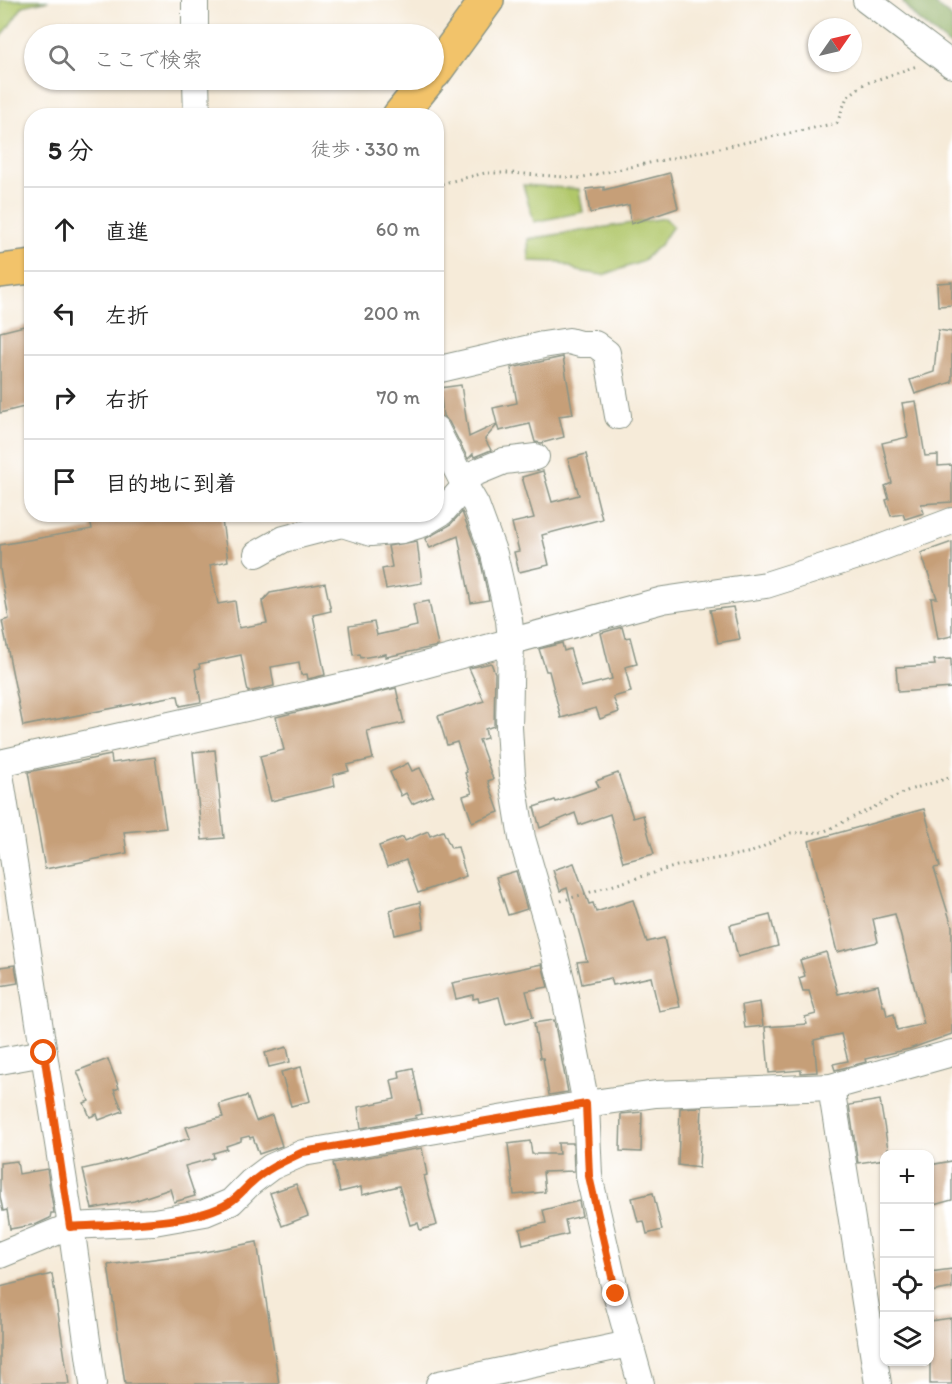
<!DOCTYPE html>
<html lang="ja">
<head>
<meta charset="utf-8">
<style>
  body { margin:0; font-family:Itim,"Klee One",sans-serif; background:#f2f2f2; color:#222 }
  .controls { position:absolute; right:18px; bottom:18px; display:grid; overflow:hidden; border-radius:12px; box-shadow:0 2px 4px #0004 }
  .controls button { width:54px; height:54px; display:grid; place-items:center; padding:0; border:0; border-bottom:2px solid #e0e0e0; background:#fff; color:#222; font:30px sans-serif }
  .compass { position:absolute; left:808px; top:18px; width:54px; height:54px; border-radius:50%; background:#fff; box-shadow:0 2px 4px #0004; rotate:56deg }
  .stop { position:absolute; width:18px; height:18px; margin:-14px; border:4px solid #ea580c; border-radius:50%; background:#fff }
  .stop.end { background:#ea580c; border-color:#fff; box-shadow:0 2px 6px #0008 }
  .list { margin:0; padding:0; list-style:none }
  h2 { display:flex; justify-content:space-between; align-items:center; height:78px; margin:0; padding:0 24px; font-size:26px }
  h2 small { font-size:20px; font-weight:400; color:#767676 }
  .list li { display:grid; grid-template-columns:39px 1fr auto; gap:18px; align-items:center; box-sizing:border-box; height:84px; padding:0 24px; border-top:2px solid #e0e0e0 }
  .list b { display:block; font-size:22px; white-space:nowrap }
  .list em { font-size:20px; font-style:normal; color:#767676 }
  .icon { flex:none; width:33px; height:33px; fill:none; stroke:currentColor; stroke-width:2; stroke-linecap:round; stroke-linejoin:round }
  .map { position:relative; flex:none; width:952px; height:1384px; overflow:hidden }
  .search { position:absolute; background:#fff; box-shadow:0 2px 4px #0004; left:24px; top:24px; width:420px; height:66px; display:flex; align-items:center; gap:15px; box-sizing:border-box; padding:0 21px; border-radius:33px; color:#767676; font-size:22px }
  .panel { position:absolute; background:#fff; box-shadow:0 2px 4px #0004; left:24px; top:108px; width:420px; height:414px; border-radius:24px }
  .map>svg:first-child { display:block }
</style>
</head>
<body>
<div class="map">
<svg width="952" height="1384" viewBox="0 0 952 1384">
  <rect width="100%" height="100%" fill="#fff"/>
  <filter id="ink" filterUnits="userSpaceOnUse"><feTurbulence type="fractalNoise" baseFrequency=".0167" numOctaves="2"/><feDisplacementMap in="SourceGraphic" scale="12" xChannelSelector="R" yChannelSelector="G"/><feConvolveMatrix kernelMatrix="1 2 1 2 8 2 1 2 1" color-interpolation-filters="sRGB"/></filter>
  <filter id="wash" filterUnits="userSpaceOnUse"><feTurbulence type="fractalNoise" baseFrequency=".008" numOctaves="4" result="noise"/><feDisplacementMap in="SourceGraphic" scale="24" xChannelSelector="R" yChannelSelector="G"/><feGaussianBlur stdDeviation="1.35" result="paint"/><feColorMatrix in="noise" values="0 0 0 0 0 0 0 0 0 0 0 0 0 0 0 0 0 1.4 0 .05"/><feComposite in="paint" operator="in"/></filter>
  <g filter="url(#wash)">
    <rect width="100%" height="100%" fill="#f6ebd9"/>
    <!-- green -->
    <g fill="#b1c76b" stroke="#688250" stroke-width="1.5">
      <path d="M0,0H49L23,6L0,39Z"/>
      <path d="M523,185L579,189L583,212L534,222Z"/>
      <path d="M665,218L673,226L660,245L641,262L603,275L578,271L560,262L529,261L528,239Z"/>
    </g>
    <!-- forest -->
    <path fill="#8cac5f" stroke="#56744a" stroke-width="1.5" d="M904,0H930L952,18V47L917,19L903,3Z"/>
    <g id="blocks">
      <!-- building -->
      <g fill="#c69f78">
        <path d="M670,173L678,208L631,224L629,205L590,213L586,189L604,187V190Z"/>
        <path d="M952,282V305L938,306L937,283Z"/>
        <path d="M32,324V405L0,413V332Z"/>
        <path d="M938,330L952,332V382L915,394L910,380L934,372Z"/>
        <path d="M563,357L573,414L559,416L564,437L542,443L535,442L530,424L499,431L497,425L485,439L491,450L474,457L473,454L468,459L449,422L443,416L440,388L461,385L469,437L497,424L493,408L517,403L511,368Z"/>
        <path d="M916,401L925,456L938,455V466L952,465V502L921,504L924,513L905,519L903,514L891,516L886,500L889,499L885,486L892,483L882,443L908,437L902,403Z"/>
        <path d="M586,454L602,519L542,535L549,565L519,572L514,552L519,551L512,523L534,518L522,477L543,471L552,502L579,495L568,459Z"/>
        <path d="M462,512L480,558L489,600L471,603L458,536L430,548L425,539L450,525Z"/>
        <path d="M89,514H221L228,561L210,565L218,604L235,601L239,628L267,623L262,602L270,593L325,583L331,611L313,615L325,675L308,679L307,674L301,675L299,662L271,667L274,686L248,692L241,655L199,664L200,668L195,669L201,702L180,706L178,696H174L23,726L2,621L9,619L0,569V545L92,529Z"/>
        <path d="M417,541L422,583L386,589L382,569L392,567L388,546Z"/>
        <path d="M952,542V636L938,639L931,598H937L921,553Z"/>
        <path d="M429,601L438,646L386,657V654L361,658L360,654L353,655L349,626L374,622L377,635L417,626L413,604Z"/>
        <path d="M733,607L740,639L718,643L710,610Z"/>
        <path d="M622,627L625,638L630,637L637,664L625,667L631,692L613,697L619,712L600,719L596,708L561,718L549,671H546L539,649L562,643L564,651L570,649L581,687L612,679L601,633Z"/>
        <path d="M951,659L952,688L898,692L896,667L935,665L934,660Z"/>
        <path d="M491,663L495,673L494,726L485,729L487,738L479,740L493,779L488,781L499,812L472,822L463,796L472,793L465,773L467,772L457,742L447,745L438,716L484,701L469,668Z"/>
        <path d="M396,688L404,723L367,731L373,759L347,765L349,771L333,775L335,786L271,801L260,756L284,750L276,717Z"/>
        <path d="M215,750L224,838L202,840L193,752Z"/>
        <path d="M111,755L112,763L155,757L166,828L124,832L127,853L45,869L28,772Z"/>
        <path d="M408,763L412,771L420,768L433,795L412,804L406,793L401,796L390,772Z"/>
        <path d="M618,773L633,818L643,815L654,854L623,862L610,814L579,825L575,813L540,828L534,807L555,800L556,802L599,787L596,781Z"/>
        <path d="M924,809L940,867L934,868L952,926V1034L909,1049L865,1059L866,1062L835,1070L833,1064L848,1061L841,1034L814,1040L817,1072L801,1073V1070L769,1073L765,1027L807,1024L805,1017L816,1014L809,991H803L799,978L805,976L800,960L826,952L838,994L878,985L883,1006H885L887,1016L894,1014L897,1030L924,1024L895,914L873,919L878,942L837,952L809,841Z"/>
        <path d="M428,831L430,836L443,831L451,848L458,847L466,876L418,893L406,860L387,867L379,846L403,837L405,841Z"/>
        <path d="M574,863L589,904L593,903L596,912L633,900L647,942L664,938L680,1007L659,1011L651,977L613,985L611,978L582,984L577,962L587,961L567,888L560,891L553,870Z"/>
        <path d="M516,871L527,909L508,915L496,877Z"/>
        <path d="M420,902L424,928L395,935L390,910Z"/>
        <path d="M770,915L778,946L738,957L730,925Z"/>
        <path d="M542,964L548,987L526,991L533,1017L506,1024L499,997L479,1002L478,998L473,999V995L456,999L452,983Z"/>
        <path d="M15,965L18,983L0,986V967Z"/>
        <path d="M760,1002L763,1026L745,1028L742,1005Z"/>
        <path d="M554,1020L568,1092L549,1095L543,1058H540L534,1023Z"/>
        <path d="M287,1047L290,1062L269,1067L265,1053Z"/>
        <path d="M108,1059L119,1088L114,1090L123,1111L99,1120L97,1114L90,1117L84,1103L89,1101L77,1071Z"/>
        <path d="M301,1067L310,1101L291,1106L281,1072Z"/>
        <path d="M413,1068L422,1114L415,1116L416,1118L361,1128L358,1107L395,1099L391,1080L400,1078L399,1071Z"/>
        <path d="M247,1096L256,1121L272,1115L282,1146L259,1154L253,1137L250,1138L249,1136L241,1138V1141L226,1146L227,1149L213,1153L214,1158L185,1166L195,1196L174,1202L170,1189L134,1201L92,1209L83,1169L118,1161L190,1138L186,1127L223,1117L219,1104Z"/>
        <path d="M880,1100L889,1155H885V1159L858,1163L849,1105Z"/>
        <path d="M702,1107L699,1168L678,1165L680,1108Z"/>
        <path d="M642,1112L641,1152L620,1151L621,1114Z"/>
        <path d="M530,1141L532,1154H559L558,1143H573L574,1171L543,1172L545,1192L514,1195L508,1144Z"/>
        <path d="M422,1148L427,1175L424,1176L437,1225L420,1230L418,1223L410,1225L399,1186L362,1195L361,1187L340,1192L333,1163Z"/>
        <path d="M17,1161L19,1174L47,1169L54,1213H51L50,1218L37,1224L10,1229L7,1210L3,1211L0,1196V1163Z"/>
        <path d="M952,1161V1200L930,1206V1165Z"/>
        <path d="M296,1184L308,1216L282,1226L270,1193Z"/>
        <path d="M653,1193L662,1230L647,1234L644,1221L638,1222L632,1198Z"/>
        <path d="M579,1201L582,1216L565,1220L568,1234L523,1245L520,1229L546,1223L543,1210Z"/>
        <path d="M257,1242L279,1384H125L108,1265L199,1253Z"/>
        <path d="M952,1269V1288L930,1292V1272Z"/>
        <path d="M52,1274L69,1384H0V1287Z"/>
        <path d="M951,1318L952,1384H930V1321Z"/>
      </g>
    </g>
  </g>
  <g filter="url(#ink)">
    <use href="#blocks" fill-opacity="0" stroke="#8a9486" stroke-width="1.5"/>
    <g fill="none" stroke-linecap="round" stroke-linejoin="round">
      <!-- minor casing -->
      <g stroke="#8a9486" stroke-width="28">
        <g id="minor">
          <path d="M195,0V34"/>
          <path d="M866,0L952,65"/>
          <path d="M196,80L197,116"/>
          <path d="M436,370L543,345L569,341L580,344H595L607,353L618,416"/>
          <path d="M257,554L284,539L342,524L371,533L402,530L422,524L442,512L465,486L470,475L504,461L536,457"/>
          <path d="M0,763L362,682L663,600L766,585L864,554L952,521"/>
          <path d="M0,774L71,1226L93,1384"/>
          <path d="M0,1061L44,1053"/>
          <path d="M831,1087L878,1384"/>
          <path d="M0,1255L71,1226L154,1222L205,1213L231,1202L251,1182L271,1167L303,1153L586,1104L563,987L546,920L522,838L512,776L509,727L511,640L509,620L494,554L476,505L465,486L436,429"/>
          <path d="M439,1384L629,1344"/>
          <path d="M641,1384L616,1294L589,1176L586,1104L656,1094L831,1087L952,1053"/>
        </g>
      </g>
      <!-- major casing -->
      <g stroke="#8a9486" stroke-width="36">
        <g id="major">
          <path d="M434,73L487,0"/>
          <path d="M399,116L428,80"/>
          <path d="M0,271L32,267"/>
        </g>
      </g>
      <!-- path -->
      <g stroke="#8a9486" stroke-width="3" stroke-dasharray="1.5 4.5" stroke-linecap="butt">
        <path d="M436,185L485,173H511L579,178L837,123L847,97L864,84L917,66"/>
        <path d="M561,901L677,866L752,852L791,833L823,832L909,790L952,777"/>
      </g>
      <!-- minor -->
      <use href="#minor" stroke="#fff" stroke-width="26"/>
      <!-- major -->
      <use href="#major" stroke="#f2c36a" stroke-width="33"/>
    </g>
  </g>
  <g fill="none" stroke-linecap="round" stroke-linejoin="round" filter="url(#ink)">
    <!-- route -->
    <path stroke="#ea580c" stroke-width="8" d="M44,1053L70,1227C113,1224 195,1225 230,1202C238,1197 244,1189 251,1183C266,1169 284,1161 303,1152L586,1104L589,1176L616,1294"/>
  </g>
</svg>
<div class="controls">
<button>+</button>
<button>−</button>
<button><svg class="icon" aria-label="locate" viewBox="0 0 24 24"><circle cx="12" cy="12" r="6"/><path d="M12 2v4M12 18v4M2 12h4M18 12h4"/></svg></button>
<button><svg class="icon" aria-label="layers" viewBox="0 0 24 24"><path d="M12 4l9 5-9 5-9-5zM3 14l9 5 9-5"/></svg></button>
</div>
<svg class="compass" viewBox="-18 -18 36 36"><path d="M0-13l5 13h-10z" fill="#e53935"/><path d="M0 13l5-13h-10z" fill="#767676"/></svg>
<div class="stop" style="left:44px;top:1053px"></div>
<div class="stop end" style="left:616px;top:1294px"></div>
<div class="search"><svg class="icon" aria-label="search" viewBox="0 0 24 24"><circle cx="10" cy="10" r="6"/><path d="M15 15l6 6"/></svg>ここで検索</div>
<section class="panel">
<h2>5 分<small>徒歩 · 330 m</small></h2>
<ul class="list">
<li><svg class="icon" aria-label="ahead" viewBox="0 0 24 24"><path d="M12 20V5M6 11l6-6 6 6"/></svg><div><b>直進</b></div><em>60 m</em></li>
<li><svg class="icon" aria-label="left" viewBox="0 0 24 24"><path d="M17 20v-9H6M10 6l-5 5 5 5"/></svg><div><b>左折</b></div><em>200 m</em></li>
<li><svg class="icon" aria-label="right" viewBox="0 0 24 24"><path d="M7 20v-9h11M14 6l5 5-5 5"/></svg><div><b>右折</b></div><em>70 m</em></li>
<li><svg class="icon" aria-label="arrive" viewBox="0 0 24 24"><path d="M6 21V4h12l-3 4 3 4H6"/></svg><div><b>目的地に到着</b></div></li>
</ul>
</section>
</div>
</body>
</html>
